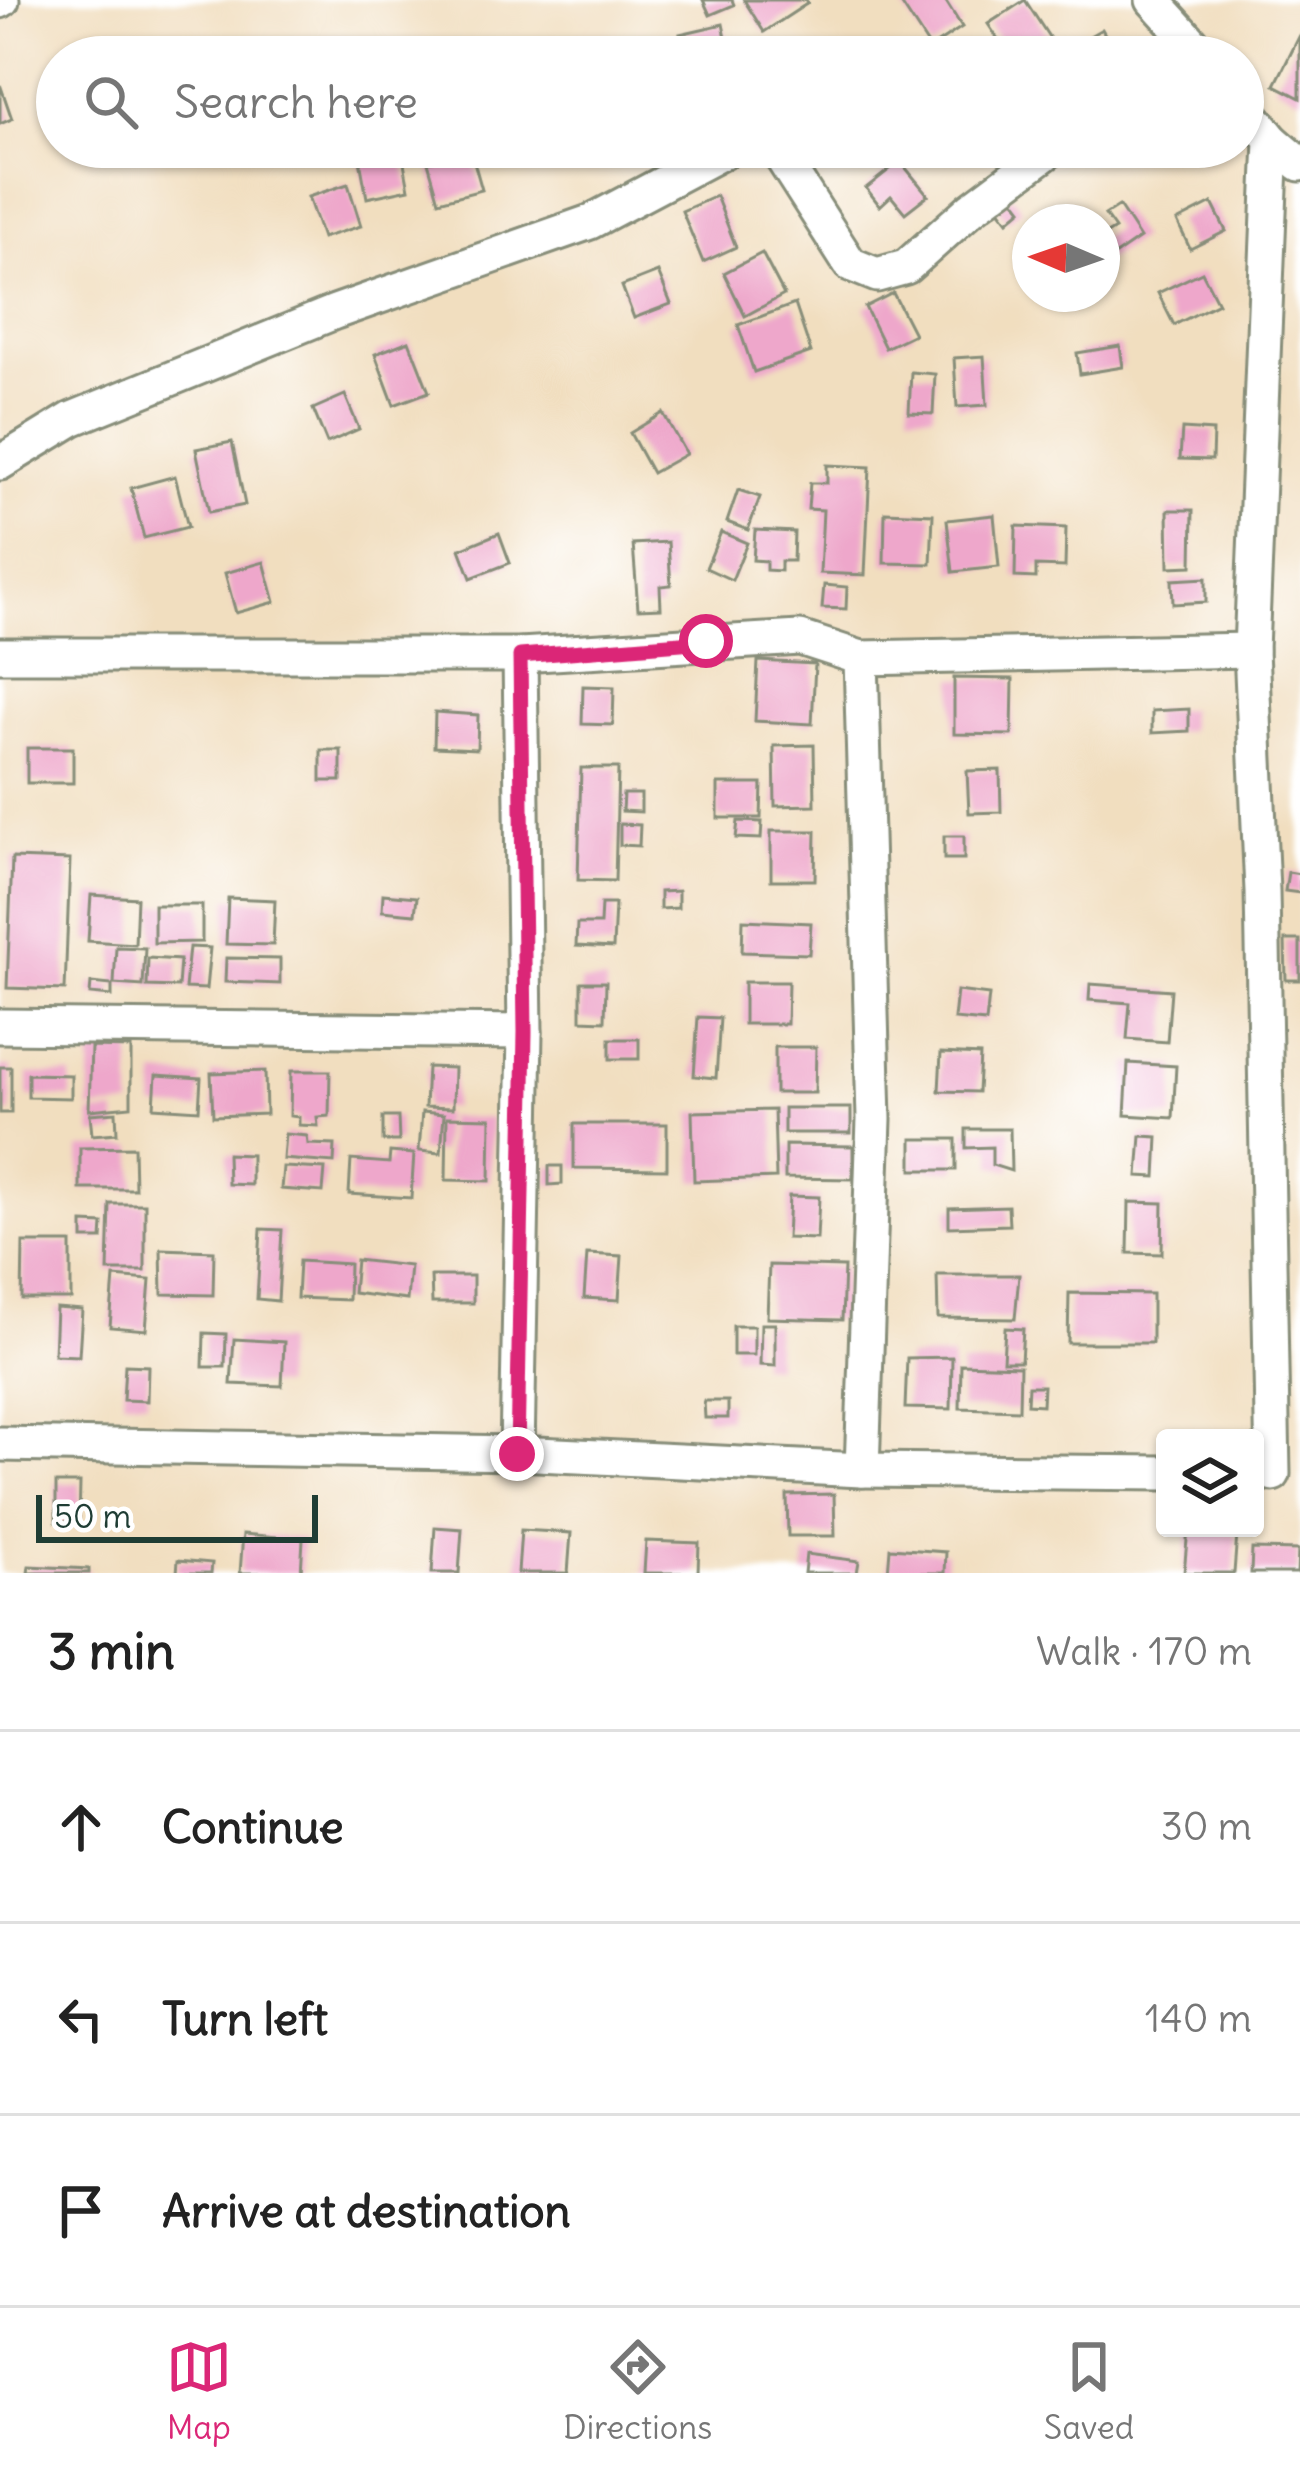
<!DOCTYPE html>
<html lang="en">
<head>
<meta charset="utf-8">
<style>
  body { margin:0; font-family:Delius,sans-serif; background:#f6f6f6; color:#222 }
  .controls { position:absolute; right:36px; bottom:36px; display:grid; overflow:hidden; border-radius:12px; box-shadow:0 3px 9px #0004 }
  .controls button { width:108px; height:108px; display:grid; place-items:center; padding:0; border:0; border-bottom:3px solid #e0e0e0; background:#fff; color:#222; font:60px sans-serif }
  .compass { position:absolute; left:1012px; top:204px; width:108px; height:108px; border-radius:50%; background:#fff; box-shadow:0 3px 9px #0004; rotate:272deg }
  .scale { position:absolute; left:36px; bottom:30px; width:282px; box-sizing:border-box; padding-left:12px; border:6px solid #1f3d34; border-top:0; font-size:33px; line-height:42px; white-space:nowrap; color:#1f3d34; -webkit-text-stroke:9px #fff; paint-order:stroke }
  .stop { position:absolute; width:36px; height:36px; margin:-27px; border:9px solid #db2777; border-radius:50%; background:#fff }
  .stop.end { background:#db2777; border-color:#fff; box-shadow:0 3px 12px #0008 }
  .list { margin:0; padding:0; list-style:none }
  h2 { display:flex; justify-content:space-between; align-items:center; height:156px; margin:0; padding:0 48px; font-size:51px }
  h2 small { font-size:39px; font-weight:400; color:#767676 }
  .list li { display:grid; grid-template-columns:78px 1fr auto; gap:36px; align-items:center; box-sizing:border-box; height:192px; padding:0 48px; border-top:3px solid #e0e0e0 }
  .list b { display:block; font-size:45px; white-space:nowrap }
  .list em { font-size:39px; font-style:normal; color:#767676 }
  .icon { flex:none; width:66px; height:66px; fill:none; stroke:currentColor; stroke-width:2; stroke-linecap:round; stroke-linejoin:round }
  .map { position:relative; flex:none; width:1300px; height:1573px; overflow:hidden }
  .search { position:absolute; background:#fff; box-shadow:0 3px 9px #0004; left:36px; right:36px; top:36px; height:132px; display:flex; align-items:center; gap:30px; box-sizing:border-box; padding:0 42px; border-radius:66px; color:#767676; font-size:45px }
  .sheet { height:732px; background:#fff }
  nav { display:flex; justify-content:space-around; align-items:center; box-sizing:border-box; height:168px; border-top:3px solid #e0e0e0; background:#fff; font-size:33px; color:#767676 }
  nav a { display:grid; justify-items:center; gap:6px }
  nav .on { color:#db2777 }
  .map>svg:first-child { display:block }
</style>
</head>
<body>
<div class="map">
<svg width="1300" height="1573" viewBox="0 0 1300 1573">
  <rect width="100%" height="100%" fill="#fff"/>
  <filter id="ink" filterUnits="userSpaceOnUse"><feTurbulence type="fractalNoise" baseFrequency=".00833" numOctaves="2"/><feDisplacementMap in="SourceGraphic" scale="24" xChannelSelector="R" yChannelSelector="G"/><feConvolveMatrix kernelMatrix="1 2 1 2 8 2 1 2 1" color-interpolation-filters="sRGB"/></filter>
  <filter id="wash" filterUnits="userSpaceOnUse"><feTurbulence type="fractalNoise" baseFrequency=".004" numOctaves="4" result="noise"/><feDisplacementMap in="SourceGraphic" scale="48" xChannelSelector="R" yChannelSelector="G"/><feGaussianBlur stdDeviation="2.7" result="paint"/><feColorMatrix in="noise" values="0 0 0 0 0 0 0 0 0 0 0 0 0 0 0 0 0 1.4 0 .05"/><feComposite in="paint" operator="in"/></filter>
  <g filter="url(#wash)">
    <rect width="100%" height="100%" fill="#f1debf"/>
    <g id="blocks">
      <!-- building -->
      <g fill="#eea7cb">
        <path d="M703,0H732L734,5L710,15Z"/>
        <path d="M744,0H806L808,3L764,32Z"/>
        <path d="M903,0H945L962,27L930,48L900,2Z"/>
        <path d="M1025,0L1051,40L1026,57H1010L988,24Z"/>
        <path d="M723,24L730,57H685L680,34Z"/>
        <path d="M1102,29L1114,51L1104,57H1069L1065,50Z"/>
        <path d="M1300,35V98L1275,85Z"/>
        <path d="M654,42L661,57H622Z"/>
        <path d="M1,87L12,119L0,124V88Z"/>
        <path d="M371,147H401L409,189L367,198L358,150Z"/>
        <path d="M837,147H889L849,169Z"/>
        <path d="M471,151L482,190L439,201L428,162Z"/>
        <path d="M900,161L928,195L905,213L891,196L880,206L866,188Z"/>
        <path d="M348,184L361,226L322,238L308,197Z"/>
        <path d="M716,196L736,247L703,262L682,211Z"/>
        <path d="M1012,196L1022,209L1008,221L998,208Z"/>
        <path d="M1212,203L1226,231L1190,249L1177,221Z"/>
        <path d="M1119,206L1140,238L1108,260L1102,251V237L1115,229L1105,215Z"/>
        <path d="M762,253L784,295L745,316L724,273Z"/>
        <path d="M658,272L671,304L634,318L622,286Z"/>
        <path d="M1202,272L1218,303L1174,325L1158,293Z"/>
        <path d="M893,293L914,334L885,348L865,307Z"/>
        <path d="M795,304L811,352L754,372L738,325Z"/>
        <path d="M409,341L429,392L394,405L375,354Z"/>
        <path d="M1120,346L1123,367L1080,374L1077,353Z"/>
        <path d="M984,356L987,405L957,407L954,358Z"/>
        <path d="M911,372L935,374L933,414L909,413Z"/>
        <path d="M345,395L359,429L327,443L313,409Z"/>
        <path d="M663,413L686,454L652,473L630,433Z"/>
        <path d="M1182,429L1213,431L1212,460L1180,459Z"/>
        <path d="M232,442L245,505L209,512L196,449Z"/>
        <path d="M827,465L870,467L865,575L820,573L823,510L808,509L810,483H827Z"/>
        <path d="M175,476L188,527L144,538L131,488Z"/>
        <path d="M738,490L760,497L748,530L727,522Z"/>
        <path d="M1168,510H1193L1192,566L1169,567Z"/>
        <path d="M885,512L933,514L931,564L884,563Z"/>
        <path d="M994,515L999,567L953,572L947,520Z"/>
        <path d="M1016,526L1066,528L1065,567L1036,566V578L1015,577Z"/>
        <path d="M755,530L794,532L793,561H781V571L766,570V561L753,560Z"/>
        <path d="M721,532L747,543L732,580L706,568Z"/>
        <path d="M499,533L510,563L471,578L460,549Z"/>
        <path d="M668,542L671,585L660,586L661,608L638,609L633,544Z"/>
        <path d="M264,562L275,602L236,613L225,573Z"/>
        <path d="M1206,578V602L1173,604L1172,580Z"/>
        <path d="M824,585L847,587L846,609L822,608Z"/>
        <path d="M758,661L815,664L812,724L755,721Z"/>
        <path d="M954,678L1013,679L1012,735L954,734Z"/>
        <path d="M583,686L614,687L613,725L582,724Z"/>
        <path d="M1189,709V731L1152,733V711Z"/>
        <path d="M435,712L478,715L477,749L434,747Z"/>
        <path d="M814,745L815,805L775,806L774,746Z"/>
        <rect x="27" y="748" width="46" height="35"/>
        <rect x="321" y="750" width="20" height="31"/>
        <path d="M581,768H618L615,881L578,880Z"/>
        <path d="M1000,770L1001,812L969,813L967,771Z"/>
        <path d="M718,784H762L761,818H718Z"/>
        <path d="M623,794H641V812L622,811Z"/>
        <path d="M738,821L762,822L761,839L736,838Z"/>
        <path d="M620,824L640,825L639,846L620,845Z"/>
        <path d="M771,831H816L815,880H771Z"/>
        <rect x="944" y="836" width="20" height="23"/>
        <path d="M12,858L70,860L65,990L7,988Z"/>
        <path d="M1288,872L1300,874V893L1285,891Z"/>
        <path d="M678,891V908L660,909V892Z"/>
        <path d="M383,894L417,897L415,914L382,911Z"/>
        <path d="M91,895L137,898L135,944L88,941Z"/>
        <path d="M228,898L275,900L273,945L226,944Z"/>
        <path d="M601,904H615L613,948L576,946L577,924H600Z"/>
        <path d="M154,905H202V942L154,943Z"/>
        <path d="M743,920L811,923L809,954L742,952Z"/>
        <path d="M1285,940H1300V980H1286Z"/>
        <path d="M116,947L145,948L143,986L114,984Z"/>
        <path d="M189,947L210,948L206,989L185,988Z"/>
        <path d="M148,958L180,960L178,987L147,986Z"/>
        <path d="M226,958L280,959V984L225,982Z"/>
        <path d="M581,982H606L605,1021L581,1020Z"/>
        <path d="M744,982H788L787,1024H744Z"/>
        <path d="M91,983L112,985V996L90,994Z"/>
        <path d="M1090,984L1171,990L1167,1042L1127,1039L1130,1003L1089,1000Z"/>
        <path d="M957,991L989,995L986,1022L954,1019Z"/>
        <path d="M698,1017L720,1018L716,1078L694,1076Z"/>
        <rect x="610" y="1039" width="29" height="20"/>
        <path d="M91,1047L131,1048V1106L89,1110Z"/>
        <path d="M775,1047H816L815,1093H775Z"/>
        <path d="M941,1053L980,1055L978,1092L939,1091Z"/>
        <path d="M1128,1063L1176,1066L1173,1118L1125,1115Z"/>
        <rect x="0" y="1067" width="11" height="46"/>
        <path d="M427,1067L454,1068L453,1108L425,1107Z"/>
        <path d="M265,1071L266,1114L213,1116L211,1073Z"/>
        <path d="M291,1071H330L329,1116L317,1117L318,1126L299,1125V1117L290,1116Z"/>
        <path d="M28,1074L71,1075V1098L28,1097Z"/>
        <path d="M156,1075L201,1078L199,1110L154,1107Z"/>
        <rect x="784" y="1108" width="67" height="25"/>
        <path d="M774,1110L776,1178L694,1181L692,1112Z"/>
        <path d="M116,1112L117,1133L92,1135L90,1114Z"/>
        <path d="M422,1112L444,1114L441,1153L419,1151Z"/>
        <path d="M383,1117H398L399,1141H383Z"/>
        <path d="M447,1117L491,1118L490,1181L446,1180Z"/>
        <path d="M574,1124H667V1169L574,1168Z"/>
        <path d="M966,1129H1010L1011,1171L992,1165V1147L966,1148Z"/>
        <path d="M285,1134L307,1136L308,1144L335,1145L334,1163L283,1159Z"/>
        <path d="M1141,1136L1158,1137L1156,1177L1138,1176Z"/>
        <rect x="912" y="1139" width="44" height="31"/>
        <path d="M785,1145L853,1146V1179L785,1178Z"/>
        <path d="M134,1147L135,1189H80V1148Z"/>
        <path d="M390,1152L414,1154L411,1198L349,1194L351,1160L389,1163Z"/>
        <path d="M227,1154L251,1155V1185L228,1184Z"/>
        <path d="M549,1166H562V1184L549,1185Z"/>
        <path d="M283,1167L325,1169L323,1192L281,1189Z"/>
        <path d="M789,1196L819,1197L817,1239L787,1238Z"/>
        <path d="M1129,1202L1163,1203L1162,1254L1128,1253Z"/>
        <path d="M110,1204H145V1271H108Z"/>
        <path d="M1008,1206L1009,1225L949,1227V1208Z"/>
        <path d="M83,1223L103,1224L102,1239H83Z"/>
        <path d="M261,1229L282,1230L278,1301L257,1299Z"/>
        <path d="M23,1243H71V1299H22Z"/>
        <path d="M161,1249L214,1251L213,1295L162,1294Z"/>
        <path d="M587,1254L622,1256L619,1300L584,1298Z"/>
        <path d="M356,1260L410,1266L407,1300L353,1293Z"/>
        <path d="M299,1261L349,1264L348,1300L297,1298Z"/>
        <path d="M769,1265L844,1267L842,1320L767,1318Z"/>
        <path d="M937,1275H1019L1015,1319L938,1318Z"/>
        <path d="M431,1276H473V1303H432Z"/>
        <path d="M114,1277L150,1280L146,1330L110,1327Z"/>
        <path d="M1069,1293L1152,1294V1343H1068Z"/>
        <path d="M56,1308L82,1310L79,1356L54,1355Z"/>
        <path d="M761,1324H775V1366L760,1365Z"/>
        <rect x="733" y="1326" width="21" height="29"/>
        <path d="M1005,1328L1023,1329L1021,1361H1003Z"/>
        <path d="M204,1333L226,1334L225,1367H203Z"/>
        <path d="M234,1339L284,1342L282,1386L231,1384Z"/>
        <path d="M952,1357L951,1409L905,1408L907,1358Z"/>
        <path d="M961,1364L1020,1366L1019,1410L960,1408Z"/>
        <path d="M125,1365L148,1366L147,1401L123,1400Z"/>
        <path d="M1028,1386H1043L1042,1405L1027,1404Z"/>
        <path d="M704,1401H728V1418H705Z"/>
        <path d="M56,1483H80L79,1522H56Z"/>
        <path d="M834,1494L835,1536H788L787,1495Z"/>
        <path d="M435,1527L462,1529L459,1573H432Z"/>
        <path d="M1188,1529L1237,1534L1234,1573H1184Z"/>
        <path d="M521,1530L571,1533L568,1573H518Z"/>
        <path d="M243,1534L303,1539L301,1573H240Z"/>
        <path d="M646,1541L699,1543L698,1573H644Z"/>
        <path d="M890,1548L946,1552L945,1573H888Z"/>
        <path d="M1252,1549L1298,1550L1297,1573H1251Z"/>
        <path d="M806,1554L859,1561L857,1573H804Z"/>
        <path d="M178,1560L212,1563L211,1573H177Z"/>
        <path d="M29,1566L89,1569V1573H28Z"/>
      </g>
    </g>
  </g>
  <g filter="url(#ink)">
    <use href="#blocks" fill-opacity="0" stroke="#888e7a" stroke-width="3"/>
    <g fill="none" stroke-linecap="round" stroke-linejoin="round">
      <!-- minor casing -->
      <g stroke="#888e7a" stroke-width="39">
        <g id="minor">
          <path d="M1153,0L1205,57"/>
          <path d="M0,1L2,0"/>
          <path d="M1243,104L1272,140L1300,164"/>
          <path d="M1272,140L1251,650L1262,891L1273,1474"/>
          <path d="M764,147L777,150L850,264L877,275L906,267L971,209L1054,147"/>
          <path d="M0,463L72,419L335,312L590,222L732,147"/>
          <path d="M0,655H520L800,638L861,658L1251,650"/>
          <path d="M861,658L874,1119L862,1470"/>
          <path d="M0,1026L525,1032"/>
          <path d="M0,1444L517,1453L862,1470L1165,1473"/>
          <path d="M517,1453L525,1032L520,655"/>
        </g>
      </g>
      <!-- minor -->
      <use href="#minor" stroke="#fff" stroke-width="33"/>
    </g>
  </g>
  <g fill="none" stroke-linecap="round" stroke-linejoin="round" filter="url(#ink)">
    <!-- route -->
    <path stroke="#db2777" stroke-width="15" d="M517,1454L525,1032L520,656L706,641"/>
  </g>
</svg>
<div class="controls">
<button><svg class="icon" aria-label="layers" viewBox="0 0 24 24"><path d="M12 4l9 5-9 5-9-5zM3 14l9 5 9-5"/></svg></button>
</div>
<svg class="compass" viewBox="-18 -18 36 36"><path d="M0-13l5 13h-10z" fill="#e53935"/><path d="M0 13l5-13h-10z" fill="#767676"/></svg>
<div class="scale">50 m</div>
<div class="stop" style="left:706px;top:641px"></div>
<div class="stop end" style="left:517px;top:1454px"></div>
<div class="search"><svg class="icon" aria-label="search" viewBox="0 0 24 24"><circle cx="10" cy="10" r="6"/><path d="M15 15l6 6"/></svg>Search here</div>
</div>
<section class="sheet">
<h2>3 min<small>Walk · 170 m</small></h2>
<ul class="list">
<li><svg class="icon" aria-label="ahead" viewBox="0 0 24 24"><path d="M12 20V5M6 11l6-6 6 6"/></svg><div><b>Continue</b></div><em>30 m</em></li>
<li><svg class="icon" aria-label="left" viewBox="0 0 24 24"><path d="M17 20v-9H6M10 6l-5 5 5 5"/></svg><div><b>Turn left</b></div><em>140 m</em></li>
<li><svg class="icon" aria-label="arrive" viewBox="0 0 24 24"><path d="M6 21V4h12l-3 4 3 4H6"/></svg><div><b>Arrive at destination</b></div></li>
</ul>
</section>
<nav>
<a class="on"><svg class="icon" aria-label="map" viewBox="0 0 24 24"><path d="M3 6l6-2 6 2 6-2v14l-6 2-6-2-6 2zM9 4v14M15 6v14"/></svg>Map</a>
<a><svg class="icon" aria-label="directions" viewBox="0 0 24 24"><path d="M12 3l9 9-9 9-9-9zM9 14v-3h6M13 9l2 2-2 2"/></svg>Directions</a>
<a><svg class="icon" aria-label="saved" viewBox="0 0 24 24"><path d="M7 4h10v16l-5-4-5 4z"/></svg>Saved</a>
</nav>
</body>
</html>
